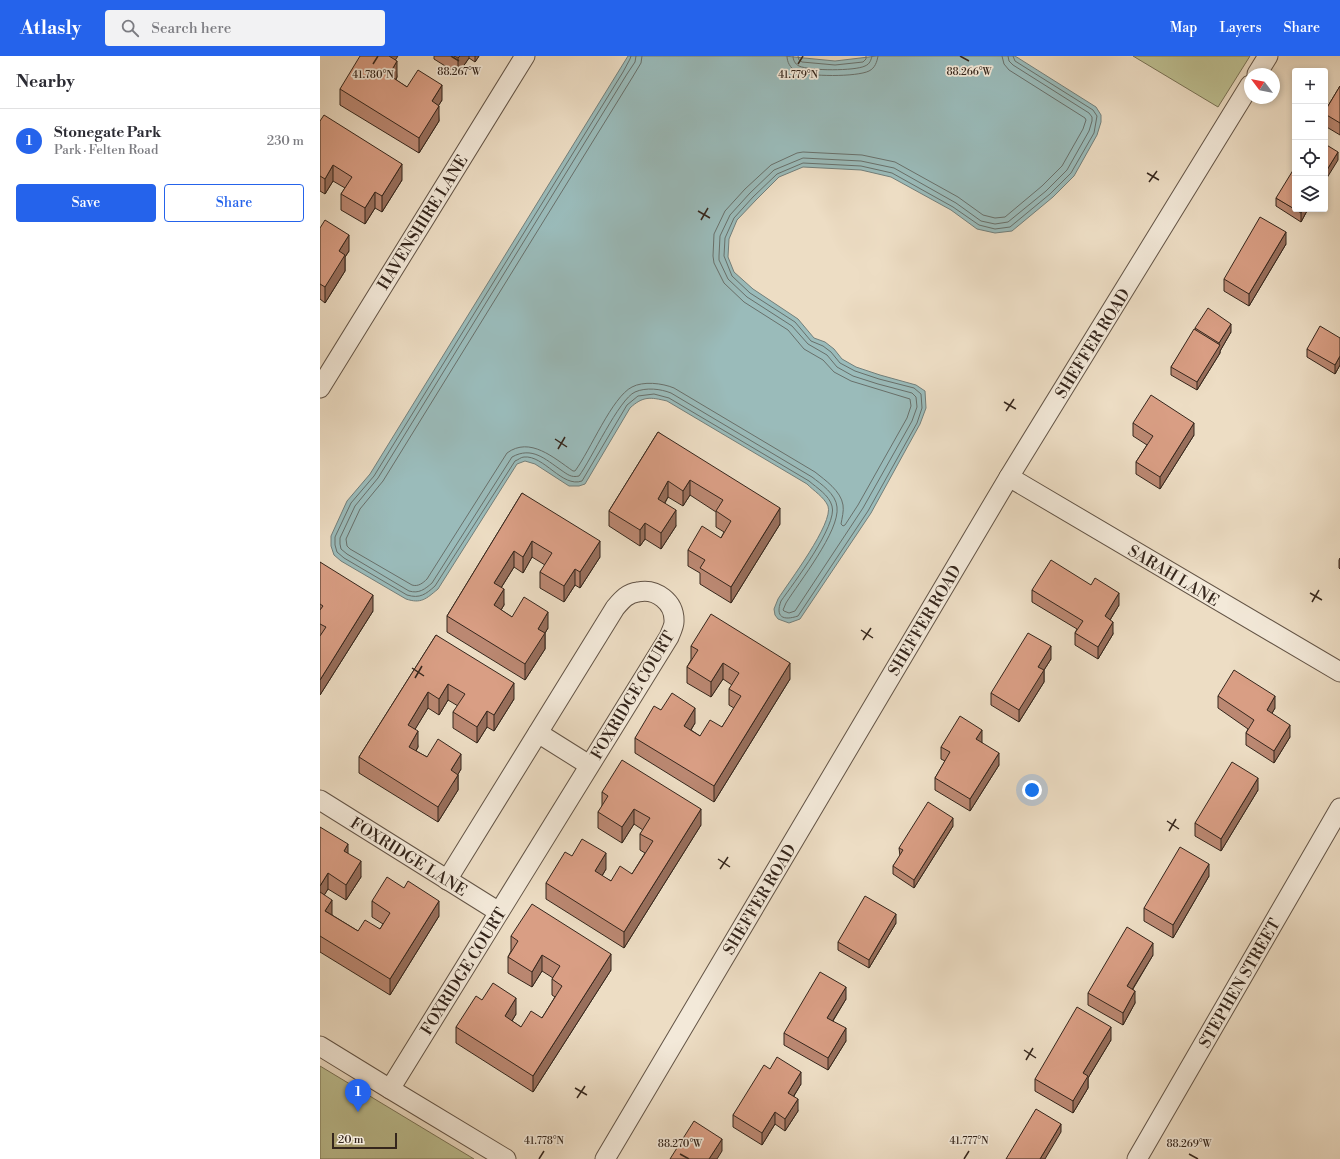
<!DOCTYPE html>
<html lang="en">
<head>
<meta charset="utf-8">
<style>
  body { margin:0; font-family:"Libre Bodoni",serif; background:#f2f2f3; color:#2b2b33 }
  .controls { position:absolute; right:12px; top:12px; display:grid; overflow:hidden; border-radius:4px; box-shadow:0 2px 6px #0003 }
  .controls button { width:36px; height:36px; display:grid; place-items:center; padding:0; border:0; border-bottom:1px solid #e1e1e2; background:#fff; color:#2b2b33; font:20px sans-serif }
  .compass { position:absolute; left:924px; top:12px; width:36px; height:36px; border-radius:50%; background:#fff; box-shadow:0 2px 6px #0003; rotate:302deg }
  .scale { position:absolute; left:12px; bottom:10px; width:65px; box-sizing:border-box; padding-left:4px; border:2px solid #35261c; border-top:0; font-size:11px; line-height:14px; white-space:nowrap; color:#35261c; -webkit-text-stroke:3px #f3e9d9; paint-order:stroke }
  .you { position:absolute; left:712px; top:734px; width:14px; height:14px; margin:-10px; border:3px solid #fff; border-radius:50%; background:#1a73e8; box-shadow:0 0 0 6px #1a73e833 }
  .badge { display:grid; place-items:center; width:26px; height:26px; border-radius:50%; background:#2563eb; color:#fff; font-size:13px; font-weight:700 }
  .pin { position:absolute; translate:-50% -33px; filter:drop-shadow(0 1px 2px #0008) }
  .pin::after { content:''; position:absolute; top:21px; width:14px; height:12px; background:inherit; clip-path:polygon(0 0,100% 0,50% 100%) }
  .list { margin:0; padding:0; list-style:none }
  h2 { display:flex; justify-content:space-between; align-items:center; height:52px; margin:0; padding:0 16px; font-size:17px }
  h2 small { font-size:13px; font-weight:400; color:#7c7c81 }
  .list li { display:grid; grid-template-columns:26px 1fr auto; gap:12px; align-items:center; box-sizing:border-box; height:64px; padding:0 16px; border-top:1px solid #e1e1e2 }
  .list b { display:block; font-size:15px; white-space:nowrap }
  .list p { margin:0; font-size:13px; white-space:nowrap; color:#7c7c81 }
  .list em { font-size:13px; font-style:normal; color:#7c7c81 }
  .actions { display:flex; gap:8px; padding:12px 16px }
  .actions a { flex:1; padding:9px 0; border:1px solid #2563eb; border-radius:4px; text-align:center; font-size:14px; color:#2563eb }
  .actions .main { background:#2563eb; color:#fff }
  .icon { flex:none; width:22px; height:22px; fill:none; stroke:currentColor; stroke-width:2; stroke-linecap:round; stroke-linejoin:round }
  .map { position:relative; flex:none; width:1020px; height:1103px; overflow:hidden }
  header { display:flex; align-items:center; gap:24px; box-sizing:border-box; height:56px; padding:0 20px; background:#2563eb; color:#fff }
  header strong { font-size:19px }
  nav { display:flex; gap:22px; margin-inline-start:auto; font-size:14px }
  .search { width:280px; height:36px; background:#f2f2f3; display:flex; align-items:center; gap:10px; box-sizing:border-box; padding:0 14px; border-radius:4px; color:#7c7c81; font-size:15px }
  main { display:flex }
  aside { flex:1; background:#fff }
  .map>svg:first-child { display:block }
</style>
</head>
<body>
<header>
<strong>Atlasly</strong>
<div class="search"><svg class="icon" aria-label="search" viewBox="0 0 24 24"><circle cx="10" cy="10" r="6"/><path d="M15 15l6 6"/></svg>Search here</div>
<nav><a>Map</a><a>Layers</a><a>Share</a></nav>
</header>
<main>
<aside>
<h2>Nearby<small></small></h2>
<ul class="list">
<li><span class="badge">1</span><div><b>Stonegate Park</b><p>Park · Felten Road</p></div><em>230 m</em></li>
</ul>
<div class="actions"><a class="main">Save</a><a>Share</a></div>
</aside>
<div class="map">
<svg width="1020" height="1103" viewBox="0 0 1020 1103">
  <rect width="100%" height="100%" fill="#edddc4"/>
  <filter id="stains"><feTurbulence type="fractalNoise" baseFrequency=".005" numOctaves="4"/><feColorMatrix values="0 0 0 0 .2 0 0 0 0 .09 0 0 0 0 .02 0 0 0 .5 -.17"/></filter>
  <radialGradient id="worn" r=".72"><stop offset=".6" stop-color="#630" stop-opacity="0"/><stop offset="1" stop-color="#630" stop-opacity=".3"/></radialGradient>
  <!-- green -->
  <g fill="#bdbf91" stroke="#797256">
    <path d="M813,0H930L898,51Z"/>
    <path d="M0,1010L154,1103H0Z"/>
  </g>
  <!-- water -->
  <path fill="#9abbba" stroke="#727f7b" d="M308,0H464L515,5L557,0H695L776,51L781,59V66L777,79L754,120L733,141L692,175L675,177L657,173L631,154L571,121L541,114L483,111L459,121L436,144L417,164L409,183L408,201L414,216L433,233L478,263L494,282L505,286L514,293L522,303L536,311L560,319L596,329L605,335L606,352L600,368L551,457L480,563L469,567L458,563L455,559L454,553L458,543C468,527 514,467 508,450C504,441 494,435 487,428L347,345C330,341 323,340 310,352L265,428L259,430H249L215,408L205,405L197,408L118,533C106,543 101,548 86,543L21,505L14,499L11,490V480L27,445L50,418Z"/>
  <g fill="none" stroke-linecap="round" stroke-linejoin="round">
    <!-- shore -->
    <g stroke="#68706b" stroke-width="1">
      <path d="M311,0L310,3L303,16L54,420L31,447L15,481V489L17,496L24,502L87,539C100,543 106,538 115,530L195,405C198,404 201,401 204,401C224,399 242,432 262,425L307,349L318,340L334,338L349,342L489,425C497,432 509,439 512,450C518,469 473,528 461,545C455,561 463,565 478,560L548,455L587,385L597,367L602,352L601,338L594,332L559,323L535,315L520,307L511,296L503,290L491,285L475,266L430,237L412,220L404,200L405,182L414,162L433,141L457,118L483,107L541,110L572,117L633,151L659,169L675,173L690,171L730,138L751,117L774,77L777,60L773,54L695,5L693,0"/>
      <path d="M316,0L315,6L307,18L58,422L35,450L20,482V488L21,493L27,498L89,535C99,538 105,533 112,527L192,401C212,390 225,403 241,414C247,418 251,422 259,420C271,404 299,343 315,336C326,331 341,333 351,337L492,421C501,428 516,438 517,451C520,475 479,526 466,547L463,554L464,555L469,557L475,555L543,452L592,365L597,351L596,341L592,337L558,328L533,320L517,311L507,299L488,288L472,270L427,241L408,223L399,204V200L400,180L410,159L430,137L454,114L483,102L541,105L574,112L636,147L661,165L675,168L688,166L726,135L747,114L769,75L772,65V61L769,57L693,9L689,5L688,0"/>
      <path d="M322,0L321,7L312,22L63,425L40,453L26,483L27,490L30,493L92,529C98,531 103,527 107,523L187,397C210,380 234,402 253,415H255C270,395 292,341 312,331C323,325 342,327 354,332L495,416C505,424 521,435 523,449C524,455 522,462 521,468L523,470L525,469L538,449L587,362L591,350L590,343L531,325L514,316L503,304L484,293L468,274L424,246L404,227L394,207L393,200L394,178L405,155L425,133L451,109L477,97L483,96L542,99L575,106L638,141L663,159L675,162L685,161L722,130L742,110L763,73L766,64L765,62L689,14L684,8L682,0"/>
      <path d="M467,0C467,6 470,12 476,15C488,21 537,21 549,15C555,12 557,6 558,0"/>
      <path d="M473,0C473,4 475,8 479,10C490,15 535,15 545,10C550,8 551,4 552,0"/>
      <path d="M478,0L479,4L482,6L515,9L543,6L546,3V0"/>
    </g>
    <!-- street casing -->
    <g stroke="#635446" stroke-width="21">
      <g id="street">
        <path d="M937,18L948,0"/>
        <path d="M0,332L205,0"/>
        <path d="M689,421L1020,616"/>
        <path d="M218,677L269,709"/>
        <path d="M0,744L179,856"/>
        <path d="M0,990L70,1033L186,1103"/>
        <path d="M70,1033L349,581C351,576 354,570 354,566C355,546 336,532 318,536C307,537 301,545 295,552L127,824"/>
        <path d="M285,1103L689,421L930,29"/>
        <path d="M817,1103L1020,752"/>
      </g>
    </g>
    <!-- street -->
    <use href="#street" stroke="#f3e9d9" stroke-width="19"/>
  </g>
  <!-- wall -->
  <g fill="#bb8872" stroke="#35261c">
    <path d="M114,0H159L155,6L149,2L138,18L114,3Z"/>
    <path d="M75,4L77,21L76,24L87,31L122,44L118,50L119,65L99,97L20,49V33Z"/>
    <path d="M1020,30V79L1005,70V55Z"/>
    <path d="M0,65L82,124L62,156L55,152L45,168L21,154V138L25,132L13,125L5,138L0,135Z"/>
    <path d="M956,142L975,153H988L981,166L956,150Z"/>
    <path d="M0,172L29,195L25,201V215L5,247L0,243Z"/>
    <path d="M966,188L929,250L904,235V223Z"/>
    <path d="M875,272L911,276L900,295V297L877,334L851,319V311L875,274Z"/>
    <path d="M1020,282V309L1015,318L987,301V293Z"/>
    <path d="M813,367L874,379L840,433L816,418V406L827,389L813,380Z"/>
    <path d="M338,376L460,468L411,547L380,528V517L368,510V494L401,482L404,476L396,471V456L370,439L363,450L348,441L345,447L356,470L341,493L325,483L320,490L289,470V455Z"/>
    <path d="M202,437L280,501L260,532L255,529L244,546L220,532V516L225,509L212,501L203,517L194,511L181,532L184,549L181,554L192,561L228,572L225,577V593L205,624L127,576V560Z"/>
    <path d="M1020,502V513L1019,512V504Z"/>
    <path d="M0,506L53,555L0,639Z"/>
    <path d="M771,529L799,549L790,564L793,578L778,603L755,589V577L757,573L712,546V534Z"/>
    <path d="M116,579L194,643L174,675L167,671L157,687L133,672V656L138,650L128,644L119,659L108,652L95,673L98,691L96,695L107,701L141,713L138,718V734L118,766L39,717V701Z"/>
    <path d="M371,590L470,623L394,746L315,697V682L341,654L375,667L371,674L380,680L402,671L414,652L409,649V633L412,629L403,623L391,641L367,627V611L371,604Z"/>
    <path d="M731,603L724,614V626L699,666L671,649V637Z"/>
    <path d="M898,640L955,652L952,657L970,681L954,707L926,689V677L928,673L898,652Z"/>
    <path d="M662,686V687L679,709L650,755L615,734V722L625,705L621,703V691Z"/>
    <path d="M938,734L901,795L875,780V767Z"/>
    <path d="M282,736L381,769L304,892L226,843V827L252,800L286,813L282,820L291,825L312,818L325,797L320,794V778L323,774L314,768L302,787L278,772V756L282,751Z"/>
    <path d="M633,770L594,832L573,818V810L580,800L579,792Z"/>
    <path d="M0,771L28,798L41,821L26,844L8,833L4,839L12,859L38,875L60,873L63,868L52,861V845L119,860L70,939L0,896Z"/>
    <path d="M889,820L853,882L824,865V852Z"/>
    <path d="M576,867L549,912L518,894V886Z"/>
    <path d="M191,880L291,914L213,1036L136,987V971L162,944L196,958L192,965L201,971L222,962L235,941L232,939V923L233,922L222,915L212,931L188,917V901L191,895Z"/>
    <path d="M833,899L813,933L815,947L803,969L768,949V937Z"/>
    <path d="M526,943L513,965L526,985L508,1014L464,989V977Z"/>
    <path d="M791,984L768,1022V1032L753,1057L715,1035V1023Z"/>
    <path d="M450,1013L481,1028L474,1040L478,1055L465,1075L455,1068L442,1089L413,1071V1059Z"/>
  </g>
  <!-- shaded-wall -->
  <g fill="#986f5c" stroke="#35261c">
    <path d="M68,0H78L68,15Z"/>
    <path d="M140,0H149V2L138,18V2Z"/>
    <path d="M155,0H159L155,6Z"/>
    <path d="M77,5V21L69,35V19Z"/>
    <path d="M122,29V44L114,57L119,50V65L99,97V82L112,45Z"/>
    <path d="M1018,96V104L1005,125V117Z"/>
    <path d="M82,108V124L62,156V140Z"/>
    <path d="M13,109V125L5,138V123Z"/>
    <path d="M55,136V152L45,168V152Z"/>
    <path d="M983,153H988L981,166V157Z"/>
    <path d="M966,176V188L929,250V238Z"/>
    <path d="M29,179V195L25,201V215L5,247V231L19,195Z"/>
    <path d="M911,268V276L900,295V297L877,334V326L899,289V287Z"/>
    <path d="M1020,300V309L1015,318V309Z"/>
    <path d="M874,367V379L840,433V421Z"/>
    <path d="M370,424V439L363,450V435Z"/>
    <path d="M348,425V441L338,458V443Z"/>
    <path d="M460,452V468L411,547V531Z"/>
    <path d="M356,454V470L341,493V477Z"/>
    <path d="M325,467V483L320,490V474Z"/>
    <path d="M212,485V501L203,517V501Z"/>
    <path d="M280,485V501L260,532V516Z"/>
    <path d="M194,495V511L174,543V527Z"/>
    <path d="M255,513V529L244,546V530Z"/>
    <path d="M184,533V549L174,565V549Z"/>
    <path d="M799,537V549L785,572V560Z"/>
    <path d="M53,539V555L0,639V624Z"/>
    <path d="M228,556V572L225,577V593L205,624V608L218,573Z"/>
    <path d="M793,566V578L778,603V591Z"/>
    <path d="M731,590V603L724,614V626L699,666V654L718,611Z"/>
    <path d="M403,607V623L391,641V626Z"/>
    <path d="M470,607V623L394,746V730Z"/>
    <path d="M194,627V643L174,675V659Z"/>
    <path d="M128,628V644L119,659V643Z"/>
    <path d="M108,636V652L88,685V669Z"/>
    <path d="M955,640V652L947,666V654Z"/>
    <path d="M375,652V667L364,685V670Z"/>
    <path d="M167,655V671L157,687V671Z"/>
    <path d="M970,669V681L954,707V695Z"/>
    <path d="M662,674V686L656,695V683Z"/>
    <path d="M98,675V691L89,706V691Z"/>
    <path d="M679,697V709L650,755V743Z"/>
    <path d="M141,698V713L133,727L138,719V734L118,766V751L131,714Z"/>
    <path d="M938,722V734L901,795V783Z"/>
    <path d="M314,753V768L302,787V771Z"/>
    <path d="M381,753V769L304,892V876Z"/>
    <path d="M633,762V770L594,832V824Z"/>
    <path d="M28,788V804L24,795Z"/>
    <path d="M286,797V813L275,831V815Z"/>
    <path d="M41,805V821L26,844V829Z"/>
    <path d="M889,808V820L853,882V869Z"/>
    <path d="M8,817V833L0,846V830Z"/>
    <path d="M12,844V859L5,855Z"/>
    <path d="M119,845V860L70,939V923Z"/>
    <path d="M576,858V867L549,912V904Z"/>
    <path d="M833,887V899L807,942V930Z"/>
    <path d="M291,898V914L213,1036V1020Z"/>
    <path d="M222,899V915L212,931V916Z"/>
    <path d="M526,931V943L507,974V962Z"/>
    <path d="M815,935V947L803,969V957Z"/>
    <path d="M196,942V958L185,976V960Z"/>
    <path d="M791,971V984L768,1022V1032L753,1057V1045L763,1017Z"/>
    <path d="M526,972V985L508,1014V1002Z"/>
    <path d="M481,1016V1028L468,1049V1037Z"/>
    <path d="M478,1043V1055L465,1075V1063Z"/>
    <path d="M455,1056V1068L442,1089V1077Z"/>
    <path d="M741,1068V1076L725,1103H720Z"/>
    <path d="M402,1083V1095L397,1103H389Z"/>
  </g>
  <!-- building -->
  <g fill="#d99e84" stroke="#35261c">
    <path d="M40,0H69L77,5L69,19L87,31L98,14L122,29L112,45L119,50L99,82L20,33Z"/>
    <path d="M134,0H140L138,2Z"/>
    <path d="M1020,30V67L1005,58V55Z"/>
    <path d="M4,59L82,108L62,140L55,136L45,152L21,138L32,121L13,109L5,123L0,120V65Z"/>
    <path d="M1005,88L1018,96L1005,117Z"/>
    <path d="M975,111V153H983L981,157L956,142Z"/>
    <path d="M940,161L966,176L929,238L904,223Z"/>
    <path d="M5,164L29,179L19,195L25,199L5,231L0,228V172Z"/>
    <path d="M888,252L911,268L899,287L875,272Z"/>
    <path d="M1000,270L1020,282V300L1015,309L987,293Z"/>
    <path d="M874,273L900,289L877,326L851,311Z"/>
    <path d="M831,339L874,367L840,421L816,406L833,380L813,367Z"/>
    <path d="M338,376L460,452L411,531L380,512L385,504L368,494L382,470L401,482L411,465L396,455L403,444L370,424L363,435L348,425L338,443L356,454L341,477L325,467L320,474L289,455Z"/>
    <path d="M202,437L280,485L260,516L255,513L244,530L220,516L232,497L212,485L203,501L194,495L174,527L184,533L174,549L192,561L204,541L228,556L218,573L225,577L205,608L127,560Z"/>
    <path d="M731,504L771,529L775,522L799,537L785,560L793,566L778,591L755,577L763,565L712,534Z"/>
    <path d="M0,506L53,539L0,624V580L6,571L0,568V554L3,550L0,548Z"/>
    <path d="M391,558L470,607L394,730L315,682L334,650L341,654L352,637L375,652L364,670L380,680L390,664L402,671L421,640L409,633L419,617L403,607L391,626L367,611L378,594L371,590Z"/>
    <path d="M708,577L731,590L718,611L724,614L699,654L671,637Z"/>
    <path d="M116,579L194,627L174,659L167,655L157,671L133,656L145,638L128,628L119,643L108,636L88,669L98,675L89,691L107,701L118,683L141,698L131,714L138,719L118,751L39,701Z"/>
    <path d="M914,614L955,640L947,654L970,669L954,695L926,677L934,664L898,640Z"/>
    <path d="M640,660L662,674L656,683L679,697L650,743L615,722L630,696L621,691Z"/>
    <path d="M302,704L381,753L304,876L226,827L245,796L252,800L262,783L286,797L275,815L291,825L300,810L312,818L333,785L320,778L330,762L314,753L302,771L278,756L288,740L282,736Z"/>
    <path d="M912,706L938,722L901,783L875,767Z"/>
    <path d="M608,746L633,762L594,824L573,810L583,794L579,792Z"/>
    <path d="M0,771L28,788L24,795L41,805L26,829L8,817L0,830Z"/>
    <path d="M860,791L889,808L853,869L824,852Z"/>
    <path d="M67,821L84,832L88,825L119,845L70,923L0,880V836L12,844L5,855L38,875L45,864L60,873L70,857L52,845Z"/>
    <path d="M545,840L576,858L549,904L518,886Z"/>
    <path d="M212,848L291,898L213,1020L136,971L156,940L162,944L173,927L196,942L185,960L201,971L211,955L222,962L242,930L232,923L240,910L222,899L212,916L188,901L198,885L191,880Z"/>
    <path d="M807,871L833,887L807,930L815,935L803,957L768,937Z"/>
    <path d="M500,916L526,931L507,962L526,972L508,1002L464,977Z"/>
    <path d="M757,951L791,971L763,1017L768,1020L753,1045L715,1023Z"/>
    <path d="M457,1001L481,1016L468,1037L478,1043L465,1063L455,1056L442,1077L413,1059L444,1009L450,1013Z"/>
    <path d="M716,1053L741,1068L720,1103H686Z"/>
    <path d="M374,1065L402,1083L389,1103H350Z"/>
  </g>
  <!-- ticks -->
  <path fill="none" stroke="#35261c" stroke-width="1.5" d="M131,0L139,5M640,0L649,5M53,8L58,0M478,8L483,0M827,117L839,124M829,126L837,115M378,155L390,162M381,164L388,152M684,346L696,353M686,355L694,343M235,383L247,391M238,393L245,381M990,537L1002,544M992,546L999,534M541,574L553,582M543,584L551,572M92,612L104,620M95,622L102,610M847,765L859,773M849,775L856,763M398,803L410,811M400,813L408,801M704,994L716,1002M706,1004L713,992M255,1032L267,1039M257,1042L265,1030M360,1098L369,1103M869,1098L878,1103M219,1103L224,1095M644,1103L649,1095"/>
  <g text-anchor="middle" stroke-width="3.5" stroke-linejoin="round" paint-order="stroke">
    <!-- street labels -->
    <g font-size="16" fill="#35261c" stroke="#f3e9d9">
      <text transform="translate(102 166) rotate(-58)" y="6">HAVENSHIRE LANE</text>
      <text transform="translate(772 287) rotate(-58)" y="6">SHEFFER ROAD</text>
      <text transform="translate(854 519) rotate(31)" y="6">SARAH LANE</text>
      <text transform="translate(604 564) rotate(-59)" y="6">SHEFFER ROAD</text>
      <text transform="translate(312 639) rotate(-59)" y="6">FOXRIDGE COURT</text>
      <text transform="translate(89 800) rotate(32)" y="6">FOXRIDGE LANE</text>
      <text transform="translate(439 843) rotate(-59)" y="6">SHEFFER ROAD</text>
      <text transform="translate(143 915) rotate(-58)" y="6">FOXRIDGE COURT</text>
      <text transform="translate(919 927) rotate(-60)" y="6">STEPHEN STREET</text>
    </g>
  </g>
  <g font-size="10" text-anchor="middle" fill="#35261c" stroke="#f3e9d9" stroke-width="3.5" stroke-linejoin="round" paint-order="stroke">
    <text x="139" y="19">88.267°W</text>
    <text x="649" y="19">88.266°W</text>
    <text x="53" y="22">41.780°N</text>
    <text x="478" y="22">41.779°N</text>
    <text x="224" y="1088">41.778°N</text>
    <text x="649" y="1088">41.777°N</text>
    <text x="360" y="1091">88.270°W</text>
    <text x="869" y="1091">88.269°W</text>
  </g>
  <rect width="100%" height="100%" filter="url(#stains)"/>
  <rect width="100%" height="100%" fill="url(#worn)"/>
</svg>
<div class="controls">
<button>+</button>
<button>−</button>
<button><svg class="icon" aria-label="locate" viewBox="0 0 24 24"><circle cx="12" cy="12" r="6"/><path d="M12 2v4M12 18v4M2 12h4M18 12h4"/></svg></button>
<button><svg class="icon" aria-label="layers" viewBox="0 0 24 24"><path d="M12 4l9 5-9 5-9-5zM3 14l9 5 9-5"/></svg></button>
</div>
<svg class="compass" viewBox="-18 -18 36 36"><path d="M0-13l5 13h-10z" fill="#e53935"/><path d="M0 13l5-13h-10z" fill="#7c7c81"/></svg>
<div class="scale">20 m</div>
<div class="you"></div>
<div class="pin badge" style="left:38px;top:1056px">1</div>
</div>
</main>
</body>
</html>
